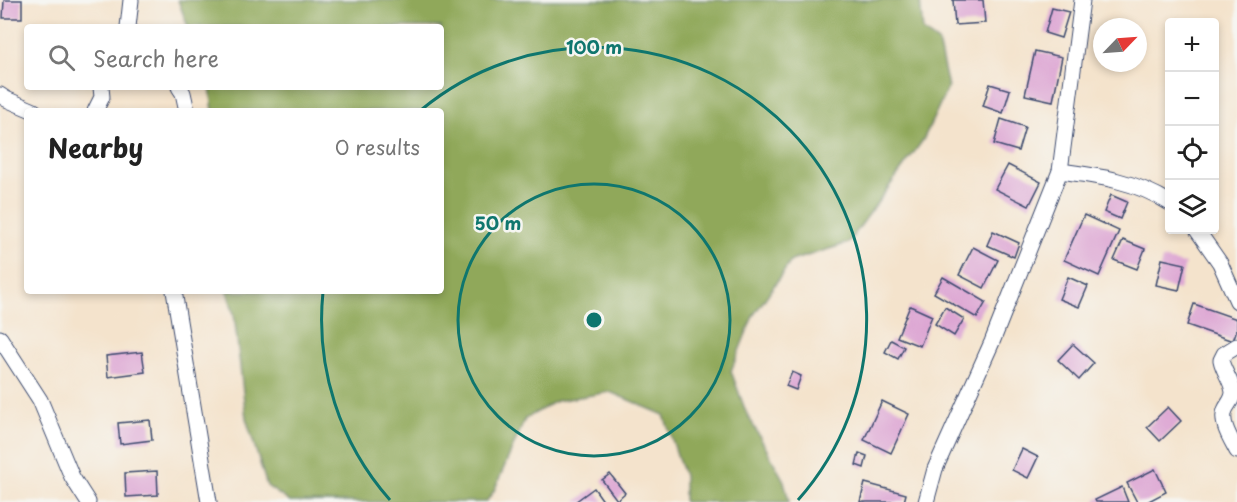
<!DOCTYPE html>
<html lang="en">
<head>
<meta charset="utf-8">
<style>
  body { margin:0; font-family:"Playpen Sans",sans-serif; background:#f6f6f6; color:#222 }
  .controls { position:absolute; right:18px; top:18px; display:grid; overflow:hidden; border-radius:6px; box-shadow:0 3px 9px #0003 }
  .controls button { width:54px; height:54px; display:grid; place-items:center; padding:0; border:0; border-bottom:2px solid #e0e0e0; background:#fff; color:#222; font:30px sans-serif }
  .compass { position:absolute; left:1093px; top:18px; width:54px; height:54px; border-radius:50%; background:#fff; box-shadow:0 3px 9px #0003; rotate:65deg }
  .list { margin:0; padding:0; list-style:none }
  h2 { display:flex; justify-content:space-between; align-items:center; height:78px; margin:0; padding:0 24px; font-size:26px }
  h2 small { font-size:20px; font-weight:400; color:#767676 }
  .icon { flex:none; width:33px; height:33px; fill:none; stroke:currentColor; stroke-width:2; stroke-linecap:round; stroke-linejoin:round }
  .map { position:relative; flex:none; width:1237px; height:502px; overflow:hidden }
  .search { position:absolute; background:#fff; box-shadow:0 3px 9px #0003; left:24px; top:24px; width:420px; height:66px; display:flex; align-items:center; gap:15px; box-sizing:border-box; padding:0 21px; border-radius:6px; color:#767676; font-size:22px }
  .panel { position:absolute; background:#fff; box-shadow:0 3px 9px #0003; left:24px; top:108px; width:420px; height:186px; border-radius:6px }
  .map>svg:first-child { display:block }
</style>
</head>
<body>
<div class="map">
<svg width="1237" height="502" viewBox="0 0 1237 502">
  <rect width="100%" height="100%" fill="#f6f6f2"/>
  <filter id="ink" filterUnits="userSpaceOnUse"><feTurbulence type="fractalNoise" baseFrequency=".0167" numOctaves="2"/><feDisplacementMap in="SourceGraphic" scale="12" xChannelSelector="R" yChannelSelector="G"/><feConvolveMatrix kernelMatrix="1 2 1 2 8 2 1 2 1" color-interpolation-filters="sRGB"/></filter>
  <filter id="wash" filterUnits="userSpaceOnUse"><feTurbulence type="fractalNoise" baseFrequency=".008" numOctaves="4" result="noise"/><feDisplacementMap in="SourceGraphic" scale="24" xChannelSelector="R" yChannelSelector="G"/><feGaussianBlur stdDeviation="1.35" result="paint"/><feColorMatrix in="noise" values="0 0 0 0 0 0 0 0 0 0 0 0 0 0 0 0 0 1.4 0 .05"/><feComposite in="paint" operator="in"/></filter>
  <g filter="url(#wash)">
    <rect width="100%" height="100%" fill="#f4e3cc"/>
    <!-- forest -->
    <path fill="#90a85a" stroke="#566c5c" stroke-width="1.5" d="M178,0H920L923,31L938,42L948,87L923,140L848,243L791,261L753,316L731,371L746,412L784,481L789,502H684V476L664,415L610,392L556,401L525,419L494,491L486,502H290L267,486L246,418L234,314L227,291H441V111H213L210,87H441V27H188Z"/>
    <g id="blocks">
      <!-- building -->
      <g fill="#dda6d3">
        <path d="M4,0H22V18H3Z"/>
        <path d="M953,0H983L985,23L955,25Z"/>
        <path d="M1052,8L1069,12L1061,38L1045,33Z"/>
        <path d="M1035,51L1062,57L1053,101L1025,95Z"/>
        <path d="M990,84L1010,90L1003,113L983,106Z"/>
        <path d="M1001,119L1025,127L1018,151L994,144Z"/>
        <path d="M1008,165L1041,182L1029,206L995,189Z"/>
        <path d="M1111,195L1127,202L1120,219L1104,212Z"/>
        <path d="M1084,215L1119,231L1099,276L1064,260Z"/>
        <path d="M993,231L1019,243L1014,257L987,245Z"/>
        <path d="M1123,240L1145,249L1137,269L1114,260Z"/>
        <path d="M973,247L998,260L984,288L959,275Z"/>
        <path d="M1162,259L1185,264L1179,290L1156,285Z"/>
        <path d="M943,277L986,302L977,318L934,293Z"/>
        <path d="M1068,277L1088,286L1079,307L1059,299Z"/>
        <path d="M1194,304L1237,319V329L1233,341L1187,325Z"/>
        <path d="M910,306L932,316L920,346L897,337Z"/>
        <path d="M945,307L964,319L954,336L935,324Z"/>
        <path d="M891,340L904,347L898,359L885,352Z"/>
        <path d="M1073,344L1094,363L1079,380L1058,360Z"/>
        <path d="M142,352L145,372L108,377L106,356Z"/>
        <path d="M792,372L801,376L796,390L786,386Z"/>
        <path d="M882,401L909,414L891,453L864,440Z"/>
        <path d="M1168,407L1181,421L1160,441L1147,427Z"/>
        <path d="M150,420L152,440L120,444L118,423Z"/>
        <path d="M1022,449L1038,457L1028,478L1012,470Z"/>
        <path d="M859,453L867,456L864,468L856,465Z"/>
        <path d="M1155,469L1166,492L1147,502H1137L1127,483Z"/>
        <path d="M157,471L158,495L126,497L125,473Z"/>
        <path d="M610,474L625,493L617,500L602,480Z"/>
        <path d="M865,483L906,494L904,502H860Z"/>
        <path d="M1122,487L1128,502H1096L1095,500Z"/>
        <path d="M594,488L604,502H575Z"/>
      </g>
    </g>
  </g>
  <g filter="url(#ink)">
    <use href="#blocks" fill-opacity="0" stroke="#3c4a6e" stroke-width="1.5"/>
    <g fill="none" stroke-linecap="round" stroke-linejoin="round">
      <!-- minor casing -->
      <g stroke="#3c4a6e" stroke-width="17">
        <g id="minor">
          <path d="M128,27L131,0"/>
          <path d="M179,87L183,93L187,111"/>
          <path d="M0,95L6,99L34,111"/>
          <path d="M95,111L102,97L101,87"/>
          <path d="M1060,171C1099,176 1136,181 1170,203"/>
          <path d="M1197,230L1220,263L1237,301"/>
          <path d="M174,291L209,502"/>
          <path d="M0,338L40,400L72,477L88,502"/>
          <path d="M1237,346L1224,354L1221,360C1223,371 1232,381 1233,392C1233,400 1228,403 1225,410C1220,423 1231,439 1237,451"/>
          <path d="M926,502L935,469L992,342L1060,171L1082,0"/>
        </g>
      </g>
      <!-- minor -->
      <use href="#minor" stroke="#fff" stroke-width="15"/>
    </g>
  </g>
  <!-- distance rings -->
  <g fill="none" stroke="#0f766e" stroke-width="3">
    <circle cx="594" cy="320" r="136"/>
    <path d="M390 500A272 272 0 0 1 323 292M421 110A272 272 0 0 1 798 500"/>
  </g>
  <circle cx="594" cy="320" r="9" fill="#0f766e" stroke="#f6f6f2" stroke-width="3"/>
  <g font-size="18" text-anchor="middle" font-weight="bold" fill="#0f766e" stroke="#f6f6f2" stroke-width="5" stroke-linejoin="round" paint-order="stroke">
    <text x="594" y="54">100 m</text>
    <text x="498" y="230">50 m</text>
  </g>
</svg>
<div class="controls">
<button>+</button>
<button>−</button>
<button><svg class="icon" aria-label="locate" viewBox="0 0 24 24"><circle cx="12" cy="12" r="6"/><path d="M12 2v4M12 18v4M2 12h4M18 12h4"/></svg></button>
<button><svg class="icon" aria-label="layers" viewBox="0 0 24 24"><path d="M12 4l9 5-9 5-9-5zM3 14l9 5 9-5"/></svg></button>
</div>
<svg class="compass" viewBox="-18 -18 36 36"><path d="M0-13l5 13h-10z" fill="#e53935"/><path d="M0 13l5-13h-10z" fill="#767676"/></svg>
<div class="search"><svg class="icon" aria-label="search" viewBox="0 0 24 24"><circle cx="10" cy="10" r="6"/><path d="M15 15l6 6"/></svg>Search here</div>
<section class="panel">
<h2>Nearby<small>0 results</small></h2>
<ul class="list">
</ul>
</section>
</div>
</body>
</html>
